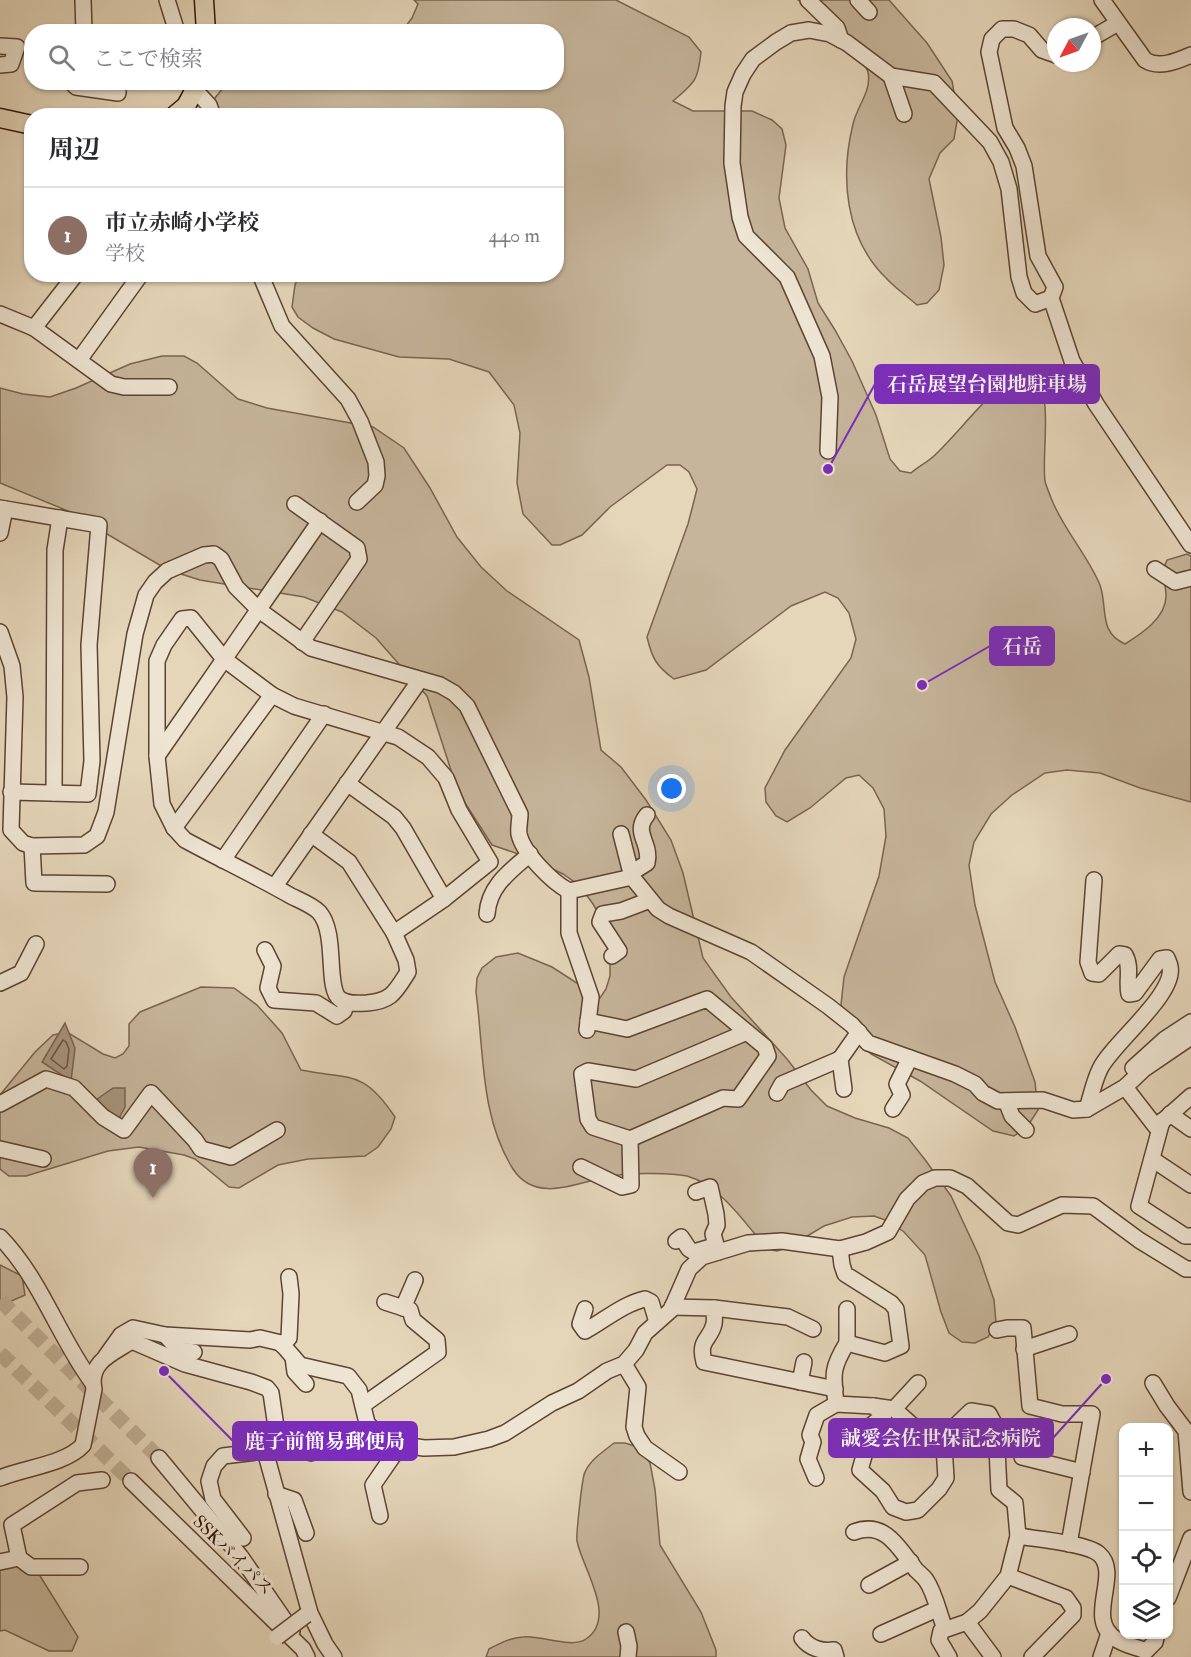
<!DOCTYPE html>
<html lang="ja">
<head>
<meta charset="utf-8">
<style>
  body { margin:0; font-family:"IM FELL Double Pica","Noto Serif JP",serif; background:#f7f7f7; color:#2b2b33 }
  .controls { position:absolute; right:18px; bottom:18px; display:grid; overflow:hidden; border-radius:12px; box-shadow:0 2px 4px #0004 }
  .controls button { width:54px; height:54px; display:grid; place-items:center; padding:0; border:0; border-bottom:2px solid #e1e1e2; background:#fff; color:#2b2b33; font:30px sans-serif }
  .compass { position:absolute; left:1047px; top:18px; width:54px; height:54px; border-radius:50%; background:#fff; box-shadow:0 2px 4px #0004; rotate:229deg }
  .you { position:absolute; left:672px; top:789px; width:21px; height:21px; margin:-15px; border:4px solid #fff; border-radius:50%; background:#1a73e8; box-shadow:0 0 0 9px #1a73e833 }
  .badge { display:grid; place-items:center; width:39px; height:39px; border-radius:50%; background:#b45309; color:#fff; font-size:20px; font-weight:700 }
  .pin { position:absolute; translate:-50% -50px; filter:drop-shadow(0 2px 3px #0008) }
  .pin::after { content:''; position:absolute; top:32px; width:21px; height:18px; background:inherit; clip-path:polygon(0 0,100% 0,50% 100%) }
  .list { margin:0; padding:0; list-style:none }
  h2 { display:flex; justify-content:space-between; align-items:center; height:78px; margin:0; padding:0 24px; font-size:26px }
  h2 small { font-size:20px; font-weight:400; color:#7c7c81 }
  .list li { display:grid; grid-template-columns:39px 1fr auto; gap:18px; align-items:center; box-sizing:border-box; height:96px; padding:0 24px; border-top:2px solid #e1e1e2 }
  .list b { display:block; font-size:22px; white-space:nowrap }
  .list p { margin:0; font-size:20px; white-space:nowrap; color:#7c7c81 }
  .list em { font-size:20px; font-style:normal; color:#7c7c81 }
  .icon { flex:none; width:33px; height:33px; fill:none; stroke:currentColor; stroke-width:2; stroke-linecap:round; stroke-linejoin:round }
  .map { position:relative; flex:none; width:1191px; height:1657px; overflow:hidden }
  .search { position:absolute; background:#fff; box-shadow:0 2px 4px #0004; left:24px; top:24px; width:540px; height:66px; display:flex; align-items:center; gap:15px; box-sizing:border-box; padding:0 21px; border-radius:24px; color:#7c7c81; font-size:22px }
  .panel { position:absolute; background:#fff; box-shadow:0 2px 4px #0004; left:24px; top:108px; width:540px; height:174px; border-radius:24px }
  .map>svg:first-child { display:block }
</style>
</head>
<body>
<div class="map">
<svg width="1191" height="1657" viewBox="0 0 1191 1657">
  <rect width="100%" height="100%" fill="#e5d6ba"/>
  <filter id="stains"><feTurbulence type="fractalNoise" baseFrequency=".00333" numOctaves="4"/><feColorMatrix values="0 0 0 0 .2 0 0 0 0 .09 0 0 0 0 .02 0 0 0 .5 -.17"/></filter>
  <radialGradient id="worn" r=".72"><stop offset=".6" stop-color="#630" stop-opacity="0"/><stop offset="1" stop-color="#630" stop-opacity=".3"/></radialGradient>
  <!-- green -->
  <g fill="#c6b59b" stroke="#7a6450" stroke-width="1.5">
    <path d="M414,0H616L689,37L701,52C698,82 694,83 673,101L693,111H752L772,120L782,129L786,145L779,198L785,228L808,269L818,303L835,330L852,361L876,415L890,459L900,471L911,473C919,466 930,461 937,453C961,430 1000,378 1029,366C1056,393 1041,447 1045,481C1046,486 1049,492 1051,498C1063,529 1087,554 1100,585C1108,608 1098,632 1125,644C1141,634 1166,618 1166,596C1166,579 1159,578 1167,560L1187,554L1191,556V802L1140,788L1100,773L1067,770L1045,773L1012,795L991,814L974,842L969,865L975,905L995,982L1015,1027L1035,1082L1038,1110L1027,1127L1014,1136L993,1131L920,1081L871,1054L852,1034L841,1005L844,977L879,876L886,836L884,809L873,788L859,775L846,778L810,808L787,822L776,816L766,802L765,788L785,750L851,658L856,639L849,613L838,598L825,592L791,606L706,670L674,679C656,666 652,658 647,637L688,524L697,489L689,472L680,465H667L610,507L582,535L560,545H552L523,514L517,483L520,433L514,405L489,372L449,359L399,357L334,339L313,328L298,317L292,307L295,285L299,275L556,274V116H208L215,98L227,83L556,82V32L402,31L412,18L418,4Z"/>
    <path d="M798,0H889L927,43L952,81L958,115L954,139L940,153L929,179L941,237L944,265L939,290L927,303L917,305C907,296 895,288 886,278C845,238 840,177 853,124C857,106 872,91 868,72C867,68 863,64 860,60C843,36 822,18 798,0Z"/>
    <path d="M162,356H184L197,363L238,399L267,408L373,427L404,448L430,488L457,537L481,567L507,591L579,640L589,677L601,750L621,767L646,800L671,840L683,873L703,958L731,997L787,1059L811,1090L827,1106L855,1118L889,1128L908,1138L926,1161L951,1196L979,1256L994,1300L996,1323L988,1337L975,1343L962,1342L949,1333L941,1312L925,1255L904,1232L888,1221L874,1216L852,1217L824,1226L787,1248L777,1251L767,1249C746,1224 720,1185 687,1176C668,1172 625,1173 605,1177C575,1184 535,1203 513,1169C480,1117 484,1051 476,992L477,978L482,968L496,957L518,953L552,967L600,998L606,989L610,976V949L606,926L593,904L580,886L563,874L530,858L492,845L458,792L427,696L376,638L342,612L304,597L200,580L168,570L68,511L0,483V388L23,394L50,397L76,388L130,364Z"/>
    <path d="M201,987L234,988L257,1005L282,1033L301,1070C351,1080 363,1069 395,1117L391,1129L378,1147L365,1156L308,1159L278,1165L239,1188L229,1187L195,1159L184,1155L139,1147L108,1151L26,1176H9L0,1169V1095L35,1052L53,1035L67,1032L103,1054L115,1058L123,1054L129,1046V1024L140,1012Z"/>
    <path d="M0,1265L22,1276L25,1295L0,1306Z"/>
    <path d="M614,1443H625L638,1447L650,1463L655,1489L660,1545L701,1612L716,1650V1657H486L489,1649C500,1643 510,1638 523,1637C540,1635 572,1649 586,1639C618,1617 582,1568 577,1541C576,1536 582,1477 585,1472C590,1460 604,1451 614,1443Z"/>
    <path d="M0,1559L37,1571L78,1637L72,1651H49L5,1630L0,1631Z"/>
  </g>
  <!-- water -->
  <g fill="#a7947c" stroke="#77614c" stroke-width="1.5">
    <path d="M65,1023L75,1048L71,1081L42,1062Z"/>
    <path d="M113,1088H125V1107L118,1120L96,1100Z"/>
  </g>
  <g fill="none" stroke-linecap="round" stroke-linejoin="round">
    <!-- shore -->
    <path stroke="#6a5440" stroke-width="1.5" d="M63,1040L66,1042L69,1049L67,1066L64,1069L51,1059Z"/>
    <!-- minor-tunnel -->
    <g stroke="#c0af96" stroke-width="15" stroke-dasharray="15 8" stroke-linecap="butt">
      <path d="M0,1300L159,1458"/>
      <path d="M0,1353L131,1481"/>
    </g>
    <!-- minor casing -->
    <g stroke="#5c4432" stroke-width="18">
      <g id="minor">
        <path d="M83,0L84,32"/>
        <path d="M167,0L177,32"/>
        <path d="M808,0L837,28L841,40"/>
        <path d="M858,0L869,12"/>
        <path d="M1102,0L1145,60C1159,69 1177,61 1191,55"/>
        <path d="M1092,38L1118,23"/>
        <path d="M0,46L17,47L11,64L0,65"/>
        <path d="M1056,55L1042,50L1029,35L1014,29H1002L992,39L989,52L1005,128L1017,148L1024,166L1038,256L1055,287L1051,298L1072,361L1096,404L1191,545"/>
        <path d="M891,76L904,114"/>
        <path d="M71,82L76,87L118,93V82"/>
        <path d="M196,91L209,105L213,116"/>
        <path d="M260,274L282,326L348,399L360,421L376,462L377,476L375,485L357,502"/>
        <path d="M0,314L34,328L76,274"/>
        <path d="M34,328L111,384L124,387H169"/>
        <path d="M79,360L141,274"/>
        <path d="M828,451L830,397L822,356L787,277L746,236L740,217L732,163L733,106L735,92L743,74L753,59L776,42L791,33L809,30L830,34L847,43L891,76L934,83L990,142L1001,162L1009,189L1019,277L1024,293L1035,304L1051,298"/>
        <path d="M295,504L357,548L359,559L302,642"/>
        <path d="M0,508L99,525L89,645L92,761L88,794L11,792"/>
        <path d="M0,533L5,509"/>
        <path d="M1155,569L1175,582L1191,578"/>
        <path d="M191,618L224,659L272,695L294,706L398,737L428,757L446,778L459,810L490,862L444,899L394,933L406,960L408,972C395,992 392,1001 367,1003C357,1003 348,1005 340,999C325,988 338,933 319,912C312,905 299,900 291,896C256,876 220,859 185,840L174,828L162,804L157,756V661L164,645L182,619Z"/>
        <path d="M0,632L12,666L15,697L11,830L23,843L32,846L84,845L97,836L106,812L135,634L146,595L155,582L167,571L204,555L214,554L221,559L236,587L259,610L311,648L440,685L454,693L467,706L520,814C520,820 518,828 519,834C523,853 552,882 569,891L632,877L658,909L669,916L751,952L828,1006L852,1025L868,1043L955,1074L975,1084L983,1093L998,1101L1043,1100L1073,1110L1087,1109L1125,1087L1144,1069L1191,1037"/>
        <path d="M157,756L320,521"/>
        <path d="M347,783L394,817L403,828L444,899"/>
        <path d="M54,793L55,550L60,518"/>
        <path d="M174,828L272,695"/>
        <path d="M311,834L349,862L394,933"/>
        <path d="M621,834L632,877"/>
        <path d="M32,846L34,883L107,884"/>
        <path d="M223,860L324,714"/>
        <path d="M631,873L647,863C652,843 632,833 647,815"/>
        <path d="M275,886L420,680"/>
        <path d="M569,891V933L591,997L587,1030"/>
        <path d="M487,914C489,886 509,872 530,854"/>
        <path d="M265,950L273,966L268,988L274,1000L316,1003L337,1016L344,1011L347,1002"/>
        <path d="M612,956L619,951L600,922L603,914L621,911L650,900"/>
        <path d="M0,983L21,973L36,944"/>
        <path d="M588,1021L627,1029L707,999L765,1047L768,1056L738,1099L723,1098L630,1139L593,1127L588,1119L582,1074L588,1071L636,1079L747,1032"/>
        <path d="M1133,1068L1165,1039L1191,1022"/>
        <path d="M1125,1087L1156,1127L1191,1096"/>
        <path d="M844,1089L840,1059L859,1032"/>
        <path d="M777,1093L782,1084L840,1059"/>
        <path d="M1006,1101L1012,1116L1026,1130"/>
        <path d="M0,1104L46,1079L74,1088L103,1117L124,1130L151,1093L195,1140L201,1149L231,1157L277,1130"/>
        <path d="M893,1109L902,1095L897,1084L910,1058"/>
        <path d="M1087,1109C1091,1096 1094,1081 1100,1069C1111,1045 1176,994 1170,967C1170,964 1168,961 1167,958L1160,959L1135,993L1129,994C1126,981 1132,967 1125,955L1119,954L1099,974L1092,973L1088,962L1094,880"/>
        <path d="M1170,1114L1191,1129"/>
        <path d="M1162,1121L1139,1206L1185,1236H1191"/>
        <path d="M0,1149L43,1159"/>
        <path d="M1152,1159L1191,1185"/>
        <path d="M581,1167L622,1187L631,1185L630,1139"/>
        <path d="M696,1192L710,1187L716,1214L717,1225L713,1234L718,1252"/>
        <path d="M0,1237C41,1279 58,1336 92,1382"/>
        <path d="M676,1241L681,1237L689,1249L694,1252L711,1247"/>
        <path d="M840,1249L842,1265L845,1274L891,1303L896,1309L901,1346L885,1353L847,1343C831,1369 833,1375 836,1404L873,1406L884,1415L873,1424L860,1470L883,1491L893,1507L906,1512L918,1510L939,1489L946,1478L944,1446L948,1433L971,1411L989,1414L996,1427L999,1490L1015,1503L1018,1536L1008,1576L980,1611L967,1622L941,1631L939,1640L949,1657"/>
        <path d="M672,1307L714,1308C714,1313 715,1319 714,1324C710,1341 698,1339 704,1362L835,1389"/>
        <path d="M403,1308L415,1280"/>
        <path d="M714,1308L788,1317L813,1329"/>
        <path d="M585,1309L580,1324L585,1331C605,1320 623,1304 645,1299L651,1302L657,1322"/>
        <path d="M847,1309V1343"/>
        <path d="M997,1330L1007,1328H1023L1030,1406L1062,1414H1092L1069,1544"/>
        <path d="M165,1335L179,1350L194,1352"/>
        <path d="M282,1345L289,1338L291,1294L289,1277"/>
        <path d="M1024,1349L1069,1334"/>
        <path d="M106,1356L121,1335L133,1328L165,1335L250,1340L260,1338L281,1343L300,1365L348,1376L359,1390L367,1423L374,1431L385,1438L404,1445L424,1448L454,1447L489,1439L505,1433L552,1403L578,1391L607,1371L624,1364L636,1350L645,1333L671,1310L689,1269L702,1257L748,1243L782,1241L840,1249L866,1242L888,1232L907,1199L923,1183L935,1178H950L967,1186L1008,1223L1018,1225L1062,1205L1093,1206L1139,1240L1186,1269H1191"/>
        <path d="M293,1357L295,1372L306,1384"/>
        <path d="M624,1364L638,1387L634,1427L637,1436L645,1448L679,1472"/>
        <path d="M800,1382L804,1362"/>
        <path d="M1153,1383L1167,1406L1186,1431L1191,1492"/>
        <path d="M363,1405L438,1352L437,1340L413,1320L410,1310L385,1302"/>
        <path d="M873,1406L894,1409L932,1443"/>
        <path d="M894,1409L918,1383"/>
        <path d="M1022,1457L1082,1472"/>
        <path d="M159,1458L241,1557L292,1631"/>
        <path d="M0,1478C24,1468 66,1464 83,1445L94,1389C88,1362 113,1353 132,1341L185,1364L251,1382L267,1388L271,1393L276,1427L265,1451L310,1613L325,1644L334,1657"/>
        <path d="M816,1478L808,1459L813,1442L810,1435L817,1415L836,1404"/>
        <path d="M131,1481L303,1649L307,1657"/>
        <path d="M276,1494L294,1500L306,1533"/>
        <path d="M380,1516L373,1485L393,1456L395,1441"/>
        <path d="M854,1532C885,1520 899,1548 916,1570C919,1573 923,1576 926,1580C935,1593 939,1614 945,1629"/>
        <path d="M1018,1536C1036,1539 1086,1543 1099,1554C1122,1574 1084,1619 1116,1639C1124,1645 1136,1647 1146,1651L1155,1642L1157,1634"/>
        <path d="M243,1538L213,1499L209,1481L214,1466L223,1456L265,1451L291,1439H297L311,1453"/>
        <path d="M19,1558L31,1567H80"/>
        <path d="M0,1562L19,1558L12,1525L77,1483L102,1480"/>
        <path d="M1008,1576L1066,1598L1073,1608V1615L1032,1657"/>
        <path d="M869,1585L911,1562"/>
        <path d="M1168,1598L1191,1538"/>
        <path d="M967,1622L993,1657"/>
        <path d="M626,1632L629,1646L628,1657"/>
        <path d="M881,1634L937,1609"/>
        <path d="M802,1638C809,1648 822,1652 834,1650L836,1657"/>
        <path d="M1101,1657L1109,1633"/>
      </g>
    </g>
    <!-- major casing -->
    <g stroke="#2e1405" stroke-width="21">
      <g id="major">
        <path d="M204,0L206,32"/>
        <path d="M174,116L186,106L199,82"/>
        <path d="M0,118L32,125"/>
      </g>
    </g>
    <!-- minor -->
    <use href="#minor" stroke="#eee4d2" stroke-width="15"/>
    <!-- major -->
    <use href="#major" stroke="#e5d6ba" stroke-width="18"/>
    <!-- minor-bridge casing -->
    <g stroke="#5c4432" stroke-width="18" stroke-linecap="butt">
      <path id="minor-bridge" d="M277,1637L306,1615"/>
    </g>
    <!-- minor-bridge -->
    <use href="#minor-bridge" stroke="#eee4d2" stroke-width="15"/>
  </g>
  <g text-anchor="middle" stroke-width="6" stroke-linejoin="round" paint-order="stroke">
    <!-- street labels -->
    <g font-size="18" fill="#2e1405" stroke="#eee4d2">
      <text transform="translate(233 1555) rotate(45)" y="6">SSKバイパス</text>
    </g>
  </g>
  <!-- callouts -->
  <path fill="none" stroke="#7b2cbf" stroke-width="2" d="M828 469L875 384M922 685L990 646M1106 1379L1053 1438M164 1371L233 1441"/>
  <g fill="#7b2cbf" stroke="#eee4d2" stroke-width="2">
    <circle cx="828" cy="469" r="6"/>
    <circle cx="922" cy="685" r="6"/>
    <circle cx="1106" cy="1379" r="6"/>
    <circle cx="164" cy="1371" r="6"/>
  </g>
  <g fill="#7b2cbf" stroke="#7b2cbf" stroke-width="2">
    <rect x="875" y="365" width="224" height="38" rx="6"/>
    <rect x="990" y="627" width="64" height="38" rx="6"/>
    <rect x="829" y="1419" width="224" height="38" rx="6"/>
    <rect x="233" y="1422" width="184" height="38" rx="6"/>
  </g>
  <g font-size="20" text-anchor="middle" font-weight="bold" fill="#fff">
    <text x="987" y="391">石岳展望台園地駐車場</text>
    <text x="1022" y="653">石岳</text>
    <text x="941" y="1445">誠愛会佐世保記念病院</text>
    <text x="325" y="1448">鹿子前簡易郵便局</text>
  </g>
  <rect width="100%" height="100%" filter="url(#stains)"/>
  <rect width="100%" height="100%" fill="url(#worn)"/>
</svg>
<div class="controls">
<button>+</button>
<button>−</button>
<button><svg class="icon" aria-label="locate" viewBox="0 0 24 24"><circle cx="12" cy="12" r="6"/><path d="M12 2v4M12 18v4M2 12h4M18 12h4"/></svg></button>
<button><svg class="icon" aria-label="layers" viewBox="0 0 24 24"><path d="M12 4l9 5-9 5-9-5zM3 14l9 5 9-5"/></svg></button>
</div>
<svg class="compass" viewBox="-18 -18 36 36"><path d="M0-13l5 13h-10z" fill="#e53935"/><path d="M0 13l5-13h-10z" fill="#7c7c81"/></svg>
<div class="you"></div>
<div class="pin badge" style="left:153px;top:1198px;background:#8d6e63">1</div>
<div class="search"><svg class="icon" aria-label="search" viewBox="0 0 24 24"><circle cx="10" cy="10" r="6"/><path d="M15 15l6 6"/></svg>ここで検索</div>
<section class="panel">
<h2>周辺<small></small></h2>
<ul class="list">
<li><span class="badge" style="background:#8d6e63">1</span><div><b>市立赤崎小学校</b><p>学校</p></div><em>440 m</em></li>
</ul>
</section>
</div>
</body>
</html>
